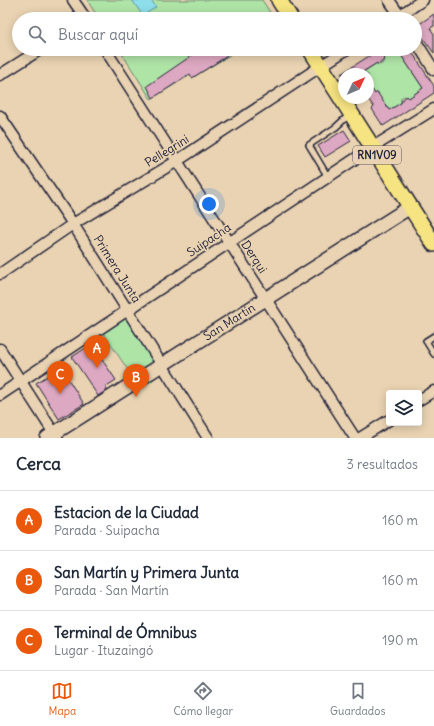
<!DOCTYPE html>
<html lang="es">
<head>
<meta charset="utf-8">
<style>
  body { margin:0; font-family:Delius,sans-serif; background:#f2f2f3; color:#1f2937 }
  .controls { position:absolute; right:12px; bottom:12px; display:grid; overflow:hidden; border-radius:4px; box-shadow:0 2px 10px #0003 }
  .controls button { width:36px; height:36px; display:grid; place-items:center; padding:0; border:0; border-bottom:1px solid #e0e1e3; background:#fff; color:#1f2937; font:20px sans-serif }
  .compass { position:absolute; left:338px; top:68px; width:36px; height:36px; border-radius:50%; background:#fff; box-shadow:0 2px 10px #0003; rotate:46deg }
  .you { position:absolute; left:209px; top:204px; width:14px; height:14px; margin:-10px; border:3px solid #fff; border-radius:50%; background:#1a73e8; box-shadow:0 0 0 6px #1a73e833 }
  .badge { display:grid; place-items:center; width:26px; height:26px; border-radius:50%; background:#ea580c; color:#fff; font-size:13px; font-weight:700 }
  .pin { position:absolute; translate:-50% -33px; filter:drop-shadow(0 1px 2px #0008) }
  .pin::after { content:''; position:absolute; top:21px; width:14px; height:12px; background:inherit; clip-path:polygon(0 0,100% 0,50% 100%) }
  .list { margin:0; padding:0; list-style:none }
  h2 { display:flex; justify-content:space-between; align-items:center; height:52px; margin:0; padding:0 16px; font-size:17px }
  h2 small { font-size:13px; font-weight:400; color:#747a83 }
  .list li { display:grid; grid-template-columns:26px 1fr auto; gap:12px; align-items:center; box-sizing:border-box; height:60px; padding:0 16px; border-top:1px solid #e0e1e3 }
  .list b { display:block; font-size:15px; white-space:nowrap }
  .list p { margin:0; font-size:13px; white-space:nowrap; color:#747a83 }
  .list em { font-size:13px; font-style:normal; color:#747a83 }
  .icon { flex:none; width:22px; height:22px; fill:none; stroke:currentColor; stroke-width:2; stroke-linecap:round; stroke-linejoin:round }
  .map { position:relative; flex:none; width:434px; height:438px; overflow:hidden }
  .search { position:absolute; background:#fff; box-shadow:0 2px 10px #0003; left:12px; right:12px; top:12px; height:44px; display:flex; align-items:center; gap:10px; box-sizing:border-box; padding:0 14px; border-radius:22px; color:#747a83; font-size:15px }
  .sheet { height:232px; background:#fff }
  nav { display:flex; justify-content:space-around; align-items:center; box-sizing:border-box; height:56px; border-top:1px solid #e0e1e3; background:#fff; font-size:11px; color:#747a83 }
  nav a { display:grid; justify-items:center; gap:2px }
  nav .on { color:#ea580c }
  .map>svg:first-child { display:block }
</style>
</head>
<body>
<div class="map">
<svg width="434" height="438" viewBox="0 0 434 438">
  <rect width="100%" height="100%" fill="#e9d3b2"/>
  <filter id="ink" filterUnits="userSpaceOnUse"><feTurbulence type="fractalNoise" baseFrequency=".025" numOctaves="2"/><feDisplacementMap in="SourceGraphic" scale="8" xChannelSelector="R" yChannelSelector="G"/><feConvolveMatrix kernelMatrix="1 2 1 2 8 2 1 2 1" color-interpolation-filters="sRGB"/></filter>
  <g filter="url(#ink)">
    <!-- green -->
    <g fill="#afe4a7" stroke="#688371">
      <path d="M87,0H262L273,17L269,19H99Z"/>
      <path d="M119,49H226L230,55L192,78L190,75L151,99Z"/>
      <path d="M397,49L423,88L409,98L404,96L401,98V103L388,111L384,107L386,105L377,96L379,94L378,92L375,94L368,83V74L362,73L377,63L380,65L383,63V59Z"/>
      <path d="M127,310L162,365L136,382L100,328Z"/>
    </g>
    <!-- water -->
    <path fill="#8edeeb" stroke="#6393a5" d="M132,0H151L156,7L143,16Z"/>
    <!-- building -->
    <g fill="#dda8c1" stroke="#22223b">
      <path d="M434,14V26L430,28L434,34V53L415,27Z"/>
      <path d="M187,49H223L227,56L192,78L190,74L153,98L147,86L191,56Z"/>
      <path d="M380,49H410L434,86V93L383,126L372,109L374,107L368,99V83L375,94L377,92L389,110L401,103L402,100L407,96L409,98L423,88L397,49L383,59L384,60L378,65L377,63L364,71L366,74H341Z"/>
      <path d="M344,130L351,141L325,157L318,146Z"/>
      <path d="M89,346L92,350L94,348L116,380L105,387L107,390L98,396L72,357Z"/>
      <path d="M61,368L84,404L59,419L36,383Z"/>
    </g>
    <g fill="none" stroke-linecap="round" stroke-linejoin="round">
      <!-- lane casing -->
      <g stroke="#22223b" stroke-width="8">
        <g id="lane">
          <path d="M328,177L309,145L336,127L350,114"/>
          <path d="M434,336L426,341L434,354"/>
        </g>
      </g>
      <!-- street casing -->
      <g stroke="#22223b" stroke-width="13">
        <g id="street">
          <path d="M73,0L86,19"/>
          <path d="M389,0L402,19"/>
          <path d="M394,19L423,0"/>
          <path d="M415,40L434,70"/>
          <path d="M105,49L355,438"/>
          <path d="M0,75L41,49"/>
          <path d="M0,116L73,224L208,438"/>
          <path d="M0,274L73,224L177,161L347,49"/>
          <path d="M0,349L57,438"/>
          <path d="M0,395L373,147L434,109"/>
          <path d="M419,400L434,391"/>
          <path d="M360,438L389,420"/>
        </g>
      </g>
      <!-- secondary casing -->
      <g stroke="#22223b" stroke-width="16">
        <g id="secondary">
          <path id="s1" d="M47,438L410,207"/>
        </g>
      </g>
      <!-- primary casing -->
      <g stroke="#22223b" stroke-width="18">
        <g id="primary">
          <path d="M279,0L291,19"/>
          <path d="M310,49L434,244"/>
        </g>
      </g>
      <!-- lane -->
      <use href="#lane" stroke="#e9d3b2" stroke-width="5"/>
      <!-- street -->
      <use href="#street" stroke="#e9d3b2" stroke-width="10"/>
      <!-- secondary -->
      <use href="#secondary" stroke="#e9d3b2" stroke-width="13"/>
      <!-- primary -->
      <use href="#primary" stroke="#f6e381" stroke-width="15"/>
    </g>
  </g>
  <g text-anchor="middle" stroke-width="3.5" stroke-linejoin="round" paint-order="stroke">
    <!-- shield labels -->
    <rect fill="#e9d3b2" stroke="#5e575f" stroke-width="1" x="353" y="146" width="48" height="18" rx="3"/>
    <g font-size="11" font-weight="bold" fill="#22223b">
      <text x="377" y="159">RN1V09</text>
    </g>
    <!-- street labels -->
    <g font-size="12" fill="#22223b" stroke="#e9d3b2">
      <text transform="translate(167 151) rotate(-32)" y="4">Pellegrini</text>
      <text transform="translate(209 240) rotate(-34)" y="4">Suipacha</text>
      <text transform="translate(254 257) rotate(57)" y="4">Derqui</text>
      <text transform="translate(117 269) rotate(58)" y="4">Primera Junta</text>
      <text dy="4" stroke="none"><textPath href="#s1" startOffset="216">San Martín</textPath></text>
    </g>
  </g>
</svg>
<div class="controls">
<button><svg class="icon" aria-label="layers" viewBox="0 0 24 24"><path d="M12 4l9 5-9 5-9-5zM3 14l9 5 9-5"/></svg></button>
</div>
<svg class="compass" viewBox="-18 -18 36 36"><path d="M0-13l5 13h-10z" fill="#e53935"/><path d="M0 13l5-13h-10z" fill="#747a83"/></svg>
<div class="you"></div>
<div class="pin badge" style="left:97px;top:368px">A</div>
<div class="pin badge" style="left:136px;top:397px">B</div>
<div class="pin badge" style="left:60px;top:394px">C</div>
<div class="search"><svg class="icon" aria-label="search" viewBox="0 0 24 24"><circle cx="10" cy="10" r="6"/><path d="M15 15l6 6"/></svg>Buscar aquí</div>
</div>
<section class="sheet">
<h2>Cerca<small>3 resultados</small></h2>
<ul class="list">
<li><span class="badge">A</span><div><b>Estacion de la Ciudad</b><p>Parada · Suipacha</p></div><em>160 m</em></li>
<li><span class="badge">B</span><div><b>San Martín y Primera Junta</b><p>Parada · San Martín</p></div><em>160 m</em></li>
<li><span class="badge">C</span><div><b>Terminal de Ómnibus</b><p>Lugar · Ituzaingó</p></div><em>190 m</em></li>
</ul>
</section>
<nav>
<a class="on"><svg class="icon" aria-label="map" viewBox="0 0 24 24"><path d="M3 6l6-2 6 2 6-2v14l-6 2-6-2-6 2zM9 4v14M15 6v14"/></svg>Mapa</a>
<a><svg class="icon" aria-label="directions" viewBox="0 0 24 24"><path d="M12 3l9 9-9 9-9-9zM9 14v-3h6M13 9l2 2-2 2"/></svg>Cómo llegar</a>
<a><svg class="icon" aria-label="saved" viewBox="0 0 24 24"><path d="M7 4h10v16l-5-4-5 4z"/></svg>Guardados</a>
</nav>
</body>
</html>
